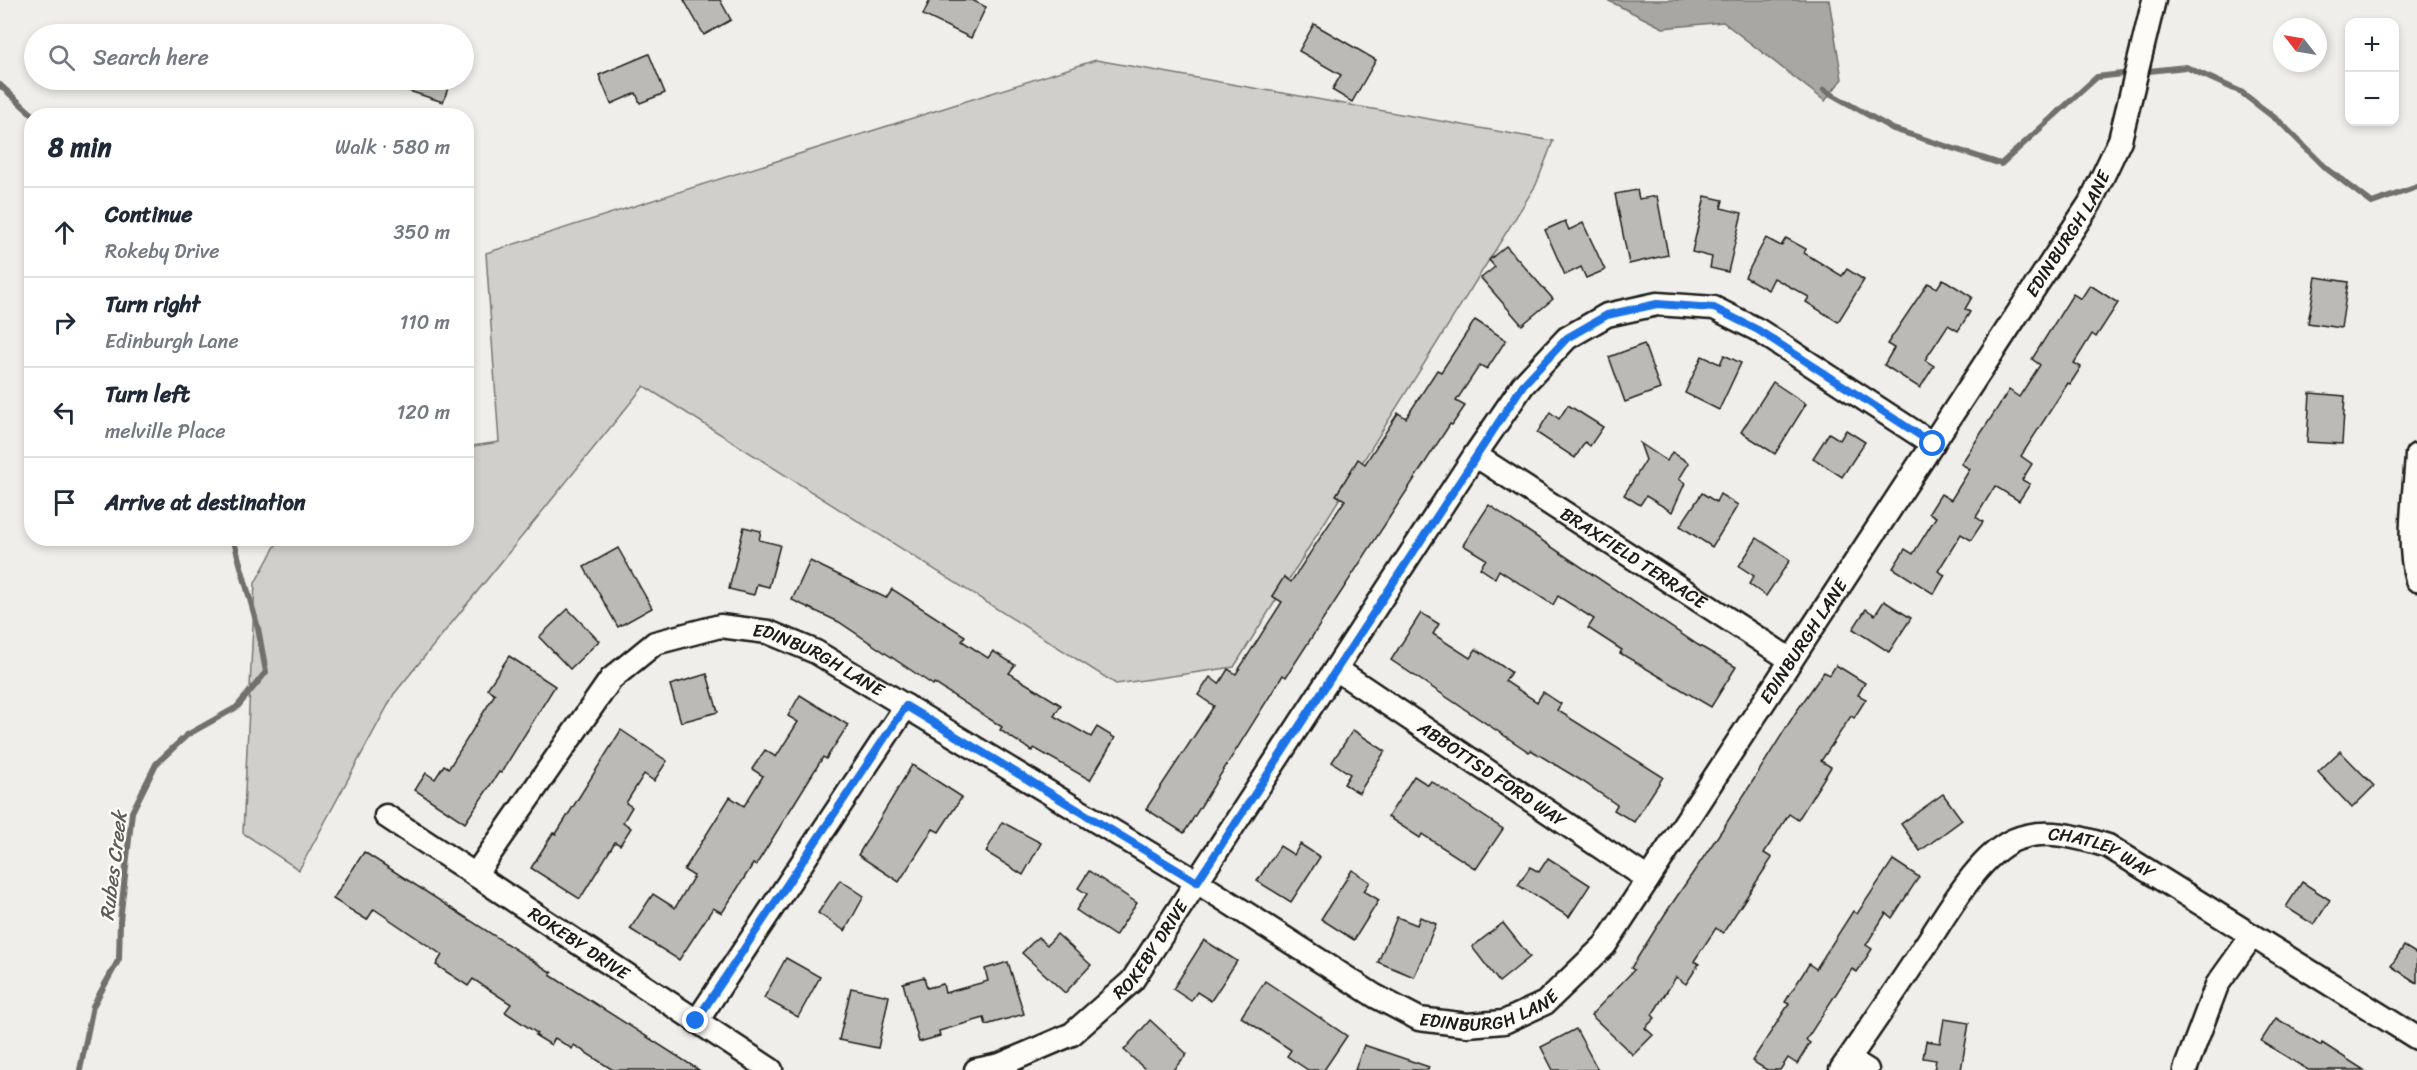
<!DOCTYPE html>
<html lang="en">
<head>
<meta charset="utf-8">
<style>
  body { margin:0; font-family:Sriracha,sans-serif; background:#f2f2f3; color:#1f2937 }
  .controls { position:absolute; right:18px; top:18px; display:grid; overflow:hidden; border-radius:12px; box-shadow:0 3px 9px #0003 }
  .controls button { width:54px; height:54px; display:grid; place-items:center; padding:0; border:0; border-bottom:2px solid #e0e1e3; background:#fff; color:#1f2937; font:30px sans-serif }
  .compass { position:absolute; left:2273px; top:18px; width:54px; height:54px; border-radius:50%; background:#fff; box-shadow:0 3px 9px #0003; rotate:301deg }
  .stop { position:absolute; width:18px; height:18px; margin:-14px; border:4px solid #1a73e8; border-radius:50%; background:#fff }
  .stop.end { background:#1a73e8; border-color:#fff; box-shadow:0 2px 6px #0008 }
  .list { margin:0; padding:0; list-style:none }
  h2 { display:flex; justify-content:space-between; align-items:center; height:78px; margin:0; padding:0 24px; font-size:26px }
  h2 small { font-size:20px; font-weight:400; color:#747a83 }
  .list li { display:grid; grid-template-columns:39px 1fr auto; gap:18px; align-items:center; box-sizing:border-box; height:90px; padding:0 24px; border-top:2px solid #e0e1e3 }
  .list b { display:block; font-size:22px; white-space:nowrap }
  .list p { margin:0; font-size:20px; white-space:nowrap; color:#747a83 }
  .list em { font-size:20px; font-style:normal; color:#747a83 }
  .icon { flex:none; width:33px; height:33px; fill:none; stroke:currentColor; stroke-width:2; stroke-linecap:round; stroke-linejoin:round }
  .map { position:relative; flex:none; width:2417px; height:1070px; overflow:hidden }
  .search { position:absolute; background:#fff; box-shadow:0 3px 9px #0003; left:24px; top:24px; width:450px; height:66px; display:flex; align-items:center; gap:15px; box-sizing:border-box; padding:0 21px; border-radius:33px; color:#747a83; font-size:22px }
  .panel { position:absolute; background:#fff; box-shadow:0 3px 9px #0003; left:24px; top:108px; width:450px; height:438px; border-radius:24px }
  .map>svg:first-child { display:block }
</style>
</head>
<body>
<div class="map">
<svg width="2417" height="1070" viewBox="0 0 2417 1070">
  <rect width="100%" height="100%" fill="#f0eeea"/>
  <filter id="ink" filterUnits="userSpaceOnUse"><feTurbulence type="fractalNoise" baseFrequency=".0167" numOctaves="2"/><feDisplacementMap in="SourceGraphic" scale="12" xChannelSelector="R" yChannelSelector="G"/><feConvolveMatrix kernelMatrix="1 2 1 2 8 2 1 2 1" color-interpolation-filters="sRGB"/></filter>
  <g filter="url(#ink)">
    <!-- green -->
    <path fill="#d0cfcc" stroke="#767674" stroke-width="1.5" d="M1096,60L1553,141L1536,185L1234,667L1116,684L644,386L394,694L299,870L243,833L255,583L279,539L466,538L467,447L499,442L486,253Z"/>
    <!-- water -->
    <path fill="#a8a7a3" stroke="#706f6d" stroke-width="1.5" d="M1607,0H1829L1842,79L1825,101L1723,22L1663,28Z"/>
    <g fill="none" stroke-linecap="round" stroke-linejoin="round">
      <!-- stream -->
      <g stroke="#706f6d" stroke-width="6">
        <path d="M2140,72L2186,67L2241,92L2280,122L2326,168L2372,203L2417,187"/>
        <path d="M0,85L34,116"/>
        <path d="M1824,90L1893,129L2001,164L2097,77L2130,73"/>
        <path d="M80,1070L93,1006L119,959L120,921L132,812L156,764L187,735L237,707L266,672L258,628L233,538"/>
      </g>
    </g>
    <!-- building -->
    <g fill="#bbbab6" stroke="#1c1c1c" stroke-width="1.5">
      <path d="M684,0H720L731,20L704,35Z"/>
      <path d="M930,0H972L986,7L971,38L923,15Z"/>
      <path d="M1314,24L1376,60L1352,102L1332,90L1341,75L1299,51Z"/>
      <path d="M649,54L665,93L640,103L636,93L611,104L599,75Z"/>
      <path d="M384,80H451L443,102L384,83Z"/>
      <path d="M1637,190L1639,199L1657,196L1668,255L1629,264L1615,194Z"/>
      <path d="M1705,196L1723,200L1721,208L1742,213L1728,272L1710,268L1712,257L1692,252Z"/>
      <path d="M1565,221L1569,230L1583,223L1605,270L1586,278L1581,267L1565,275L1545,230Z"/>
      <path d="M1766,238L1781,246L1786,238L1806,249L1804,253L1842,276L1847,269L1864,280L1838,322L1806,302L1809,297L1774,278L1768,290L1745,277Z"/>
      <path d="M1506,246L1553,299L1522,325L1481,278L1495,267L1489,260Z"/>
      <path d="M2316,277L2348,282L2341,328L2308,323Z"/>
      <path d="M1943,279L1972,297L1965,309L1970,312L1958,331L1948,325L1925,360L1934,366L1920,388L1884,365L1894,348L1887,344L1928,283L1937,288Z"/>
      <path d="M2090,285L2118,303L2096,337L2092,334L2074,363L2081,367L2070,384L2068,383L2021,456L2032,464L2022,480L2030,484L2019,501L1995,486L1976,517L1983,522L1971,540L1961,534L1938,571L1945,575L1934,594L1893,568L1905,549L1913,554L1936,517L1929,513L1941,494L1951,500L1970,469L1961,464L2009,390L2019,397L2040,365L2032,359L2073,294L2081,299Z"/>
      <path d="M1475,320L1506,340L1487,369L1480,365L1456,401L1465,406L1452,425L1450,424L1286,677L1283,675L1184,833L1146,809L1214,706L1198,695L1210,677L1219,684L1228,669L1236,674L1282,602L1272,596L1284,577L1291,582L1345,500L1336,495L1358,459L1365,464L1398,413L1406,418L1437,370L1441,372Z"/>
      <path d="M1644,344L1660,389L1625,402L1609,357Z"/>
      <path d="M1724,355L1741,363L1719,410L1685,393L1702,356L1720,364Z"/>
      <path d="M1773,382L1806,404L1775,454L1741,432Z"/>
      <path d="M2310,393L2345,396L2342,444L2307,442Z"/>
      <path d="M1568,405L1603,427L1590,446L1585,442L1575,458L1537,433L1550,412L1559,419Z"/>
      <path d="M1846,430L1865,442L1842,477L1813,458L1829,433L1840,440Z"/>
      <path d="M1640,443L1667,461L1672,452L1689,463L1679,479L1685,483L1672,512L1646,496L1640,505L1624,495L1646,460Z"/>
      <path d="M1702,493L1716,502L1720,494L1738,505L1712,547L1680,526Z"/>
      <path d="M1489,505L1698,645L1736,667L1711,707L1620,653L1622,650L1588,628L1594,619L1558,596L1553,605L1499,570L1495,578L1480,568L1486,559L1463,545Z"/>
      <path d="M744,527L761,531L759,540L780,545L769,587L757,584L754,595L729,589Z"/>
      <path d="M1757,538L1790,560L1766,596L1749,584L1754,576L1739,566Z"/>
      <path d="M618,548L652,608L618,627L584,567Z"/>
      <path d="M810,561L886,598L892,589L965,636L962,641L988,658L993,651L1015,665L1009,673L1061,705L1054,716L1091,737L1097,727L1115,738L1090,780L1034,748L1032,751L1000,730L1002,727L934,683L933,685L839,622L792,600Z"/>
      <path d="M1884,601L1911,618L1889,652L1853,629L1866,609L1875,615Z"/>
      <path d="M568,609L599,641L570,669L539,637Z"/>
      <path d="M1421,613L1439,624L1433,634L1470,658L1476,649L1511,672L1505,681L1537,702L1543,692L1561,704L1557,710L1663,777L1634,822L1614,810L1617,805L1582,781L1531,750L1529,752L1391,660Z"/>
      <path d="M509,656L555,686L501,773L499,772L465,823L415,790L426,773L435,779L444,765L449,768L495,694L487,689Z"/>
      <path d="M1836,665L1865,683L1858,695L1866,699L1854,718L1851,716L1821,761L1831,767L1798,820L1789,814L1764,853L1772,858L1723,933L1716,928L1694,961L1699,964L1686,984L1676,977L1652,1015L1655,1018L1645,1028L1653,1035L1633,1055L1591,1015L1634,970L1631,968L1665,914L1724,827L1796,712L1824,672L1830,675Z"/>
      <path d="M707,674L718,712L681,722L670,685Z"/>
      <path d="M800,695L848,725L826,759L823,757L756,865L753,864L722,913L713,908L679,960L630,929L653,894L675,908L694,876L684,870L730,797L744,806L763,776L752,769L765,750L776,757L798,722L788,716Z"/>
      <path d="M621,730L667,761L654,781L644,774L626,803L632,807L623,822L631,828L620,845L615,842L580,899L531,868L553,833L556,834Z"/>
      <path d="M1353,730L1385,751L1359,793L1344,784L1350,774L1332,762Z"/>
      <path d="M2340,751L2374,786L2352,808L2318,772Z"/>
      <path d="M912,765L962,797L939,832L933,829L899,882L858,855Z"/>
      <path d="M1414,776L1428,785L1431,781L1503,829L1476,869L1422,834L1420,838L1388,817Z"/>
      <path d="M1943,794L1962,820L1920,851L1901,824Z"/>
      <path d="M1002,822L1041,843L1023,875L986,852Z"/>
      <path d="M1300,844L1320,857L1291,902L1257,881L1280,846L1294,855Z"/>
      <path d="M364,852L552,973L550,975L699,1070H613L574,1045L572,1049L555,1038L551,1045L535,1035L537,1033L505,1012L511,1004L473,979L468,986L436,965L442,955L374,909L367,920L333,899Z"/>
      <path d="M1548,858L1590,885L1569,917L1518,885L1530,867L1539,872Z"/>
      <path d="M1893,860L1919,877L1892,918L1886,913L1866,945L1872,949L1857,972L1852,969L1806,1040L1810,1043L1797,1064L1788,1058L1780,1070H1767L1752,1061L1789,1004L1785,1002L1809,964L1816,969L1853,911L1857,914Z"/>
      <path d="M1352,870L1370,882L1364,891L1379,900L1354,940L1321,919Z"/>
      <path d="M1089,871L1137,903L1115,936L1076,910L1087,894L1078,888Z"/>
      <path d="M840,880L864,896L845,931L818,913Z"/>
      <path d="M2302,882L2330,900L2314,925L2286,907Z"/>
      <path d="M1397,917L1417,925L1420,917L1436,924L1414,977L1378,962Z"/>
      <path d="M1503,923L1530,957L1499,982L1472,947Z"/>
      <path d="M1057,934L1091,965L1065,993L1022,953L1038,937L1047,945Z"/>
      <path d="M1204,940L1237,961L1211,1001L1197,992L1191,1001L1173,989Z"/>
      <path d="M2404,946L2417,954V983L2391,966Z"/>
      <path d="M786,958L820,977L798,1017L764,998Z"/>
      <path d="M1008,962L1024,1014L986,1025L984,1018L939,1031L940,1036L919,1042L903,983L924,977L927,988L943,984L945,993L988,981L985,969Z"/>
      <path d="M1265,981L1347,1036L1324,1070H1308L1287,1056L1291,1050L1241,1017Z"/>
      <path d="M851,988L889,996L878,1048L839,1040Z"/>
      <path d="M2276,1018L2321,1046L2322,1043L2364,1070H2308L2261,1041Z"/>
      <path d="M1944,1019L1969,1023L1961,1070H1934L1936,1060L1923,1058L1926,1041L1940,1043Z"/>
      <path d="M1150,1020L1187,1054L1173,1070H1146L1124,1050Z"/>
      <path d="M1576,1029L1598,1070H1553L1541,1047Z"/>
      <path d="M1364,1045L1429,1067L1428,1070H1355Z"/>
    </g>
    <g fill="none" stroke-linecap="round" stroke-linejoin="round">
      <!-- minor casing -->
      <g stroke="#1c1c1c" stroke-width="27">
        <g id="minor">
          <path id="s1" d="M1475,455L1791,660"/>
          <path d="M2417,455C2415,494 2406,542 2417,580"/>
          <path id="s2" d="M1336,669L1648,879"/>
          <path id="s3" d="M386,816L771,1070"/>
          <path id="s4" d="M475,875L611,679L655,643L720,626L768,632L816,652L1197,882L1375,996L1419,1019L1467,1025L1504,1022L1545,1003L1605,945L2090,203L2120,140L2154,0"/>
          <path d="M697,1021L906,706"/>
          <path d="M1849,1059L1867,1070"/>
          <path id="s5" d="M976,1070L1000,1065L1072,1034L1132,981L1475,455L1523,385L1567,338L1607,315L1657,304L1714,308L1758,330L1933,444"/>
          <path id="s6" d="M1841,1070C1868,1031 1895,992 1921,952C1944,919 1976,857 2014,840C2044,827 2079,837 2108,846L2417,1038"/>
          <path d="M2185,1070L2217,985L2252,936"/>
        </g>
      </g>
      <!-- minor -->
      <use href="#minor" stroke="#fdfcf7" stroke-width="22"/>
    </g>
  </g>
  <g fill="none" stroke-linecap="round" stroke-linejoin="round" filter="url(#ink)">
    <!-- route -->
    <path stroke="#1a73e8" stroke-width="8" d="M696,1021L906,706L1197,882L1523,385L1567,338L1607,315L1657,304L1714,308L1758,330L1933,444"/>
  </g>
  <g text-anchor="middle" stroke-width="4.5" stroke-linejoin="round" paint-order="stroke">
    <!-- street labels -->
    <g font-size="18" fill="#1c1c1c" stroke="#fdfcf7">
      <text dy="6" stroke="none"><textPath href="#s4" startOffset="2232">EDINBURGH LANE</textPath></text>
      <text dy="6" stroke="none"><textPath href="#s1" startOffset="189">BRAXFIELD TERRACE</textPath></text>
      <text dy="6" stroke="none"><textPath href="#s4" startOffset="1746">EDINBURGH LANE</textPath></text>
      <text dy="6" stroke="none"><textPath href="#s4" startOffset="468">EDINBURGH LANE</textPath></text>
      <text dy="6" stroke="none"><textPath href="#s2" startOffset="188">ABBOTTSD FORD WAY</textPath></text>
      <text dy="6" stroke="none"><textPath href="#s6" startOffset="382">CHATLEY WAY</textPath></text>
      <text dy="6" stroke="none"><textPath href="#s3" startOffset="231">ROKEBY DRIVE</textPath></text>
      <text dy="6" stroke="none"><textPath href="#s5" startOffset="219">ROKEBY DRIVE</textPath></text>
      <text dy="6" stroke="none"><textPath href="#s4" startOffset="1242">EDINBURGH LANE</textPath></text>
    </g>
    <!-- water labels -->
    <g font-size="20" font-style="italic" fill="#5b5b59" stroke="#fdfcf7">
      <text transform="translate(113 866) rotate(-83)" y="7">Rubes Creek</text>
    </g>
  </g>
</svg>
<div class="controls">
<button>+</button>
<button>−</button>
</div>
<svg class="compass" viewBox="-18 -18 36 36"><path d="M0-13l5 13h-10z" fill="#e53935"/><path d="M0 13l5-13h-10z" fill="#747a83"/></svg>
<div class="stop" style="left:1933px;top:444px"></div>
<div class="stop end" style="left:696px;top:1021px"></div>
<div class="search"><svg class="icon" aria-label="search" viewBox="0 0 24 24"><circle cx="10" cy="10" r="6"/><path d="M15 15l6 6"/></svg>Search here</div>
<section class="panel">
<h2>8 min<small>Walk · 580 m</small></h2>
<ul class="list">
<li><svg class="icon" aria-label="ahead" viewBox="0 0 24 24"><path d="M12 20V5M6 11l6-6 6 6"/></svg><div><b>Continue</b><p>Rokeby Drive</p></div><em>350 m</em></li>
<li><svg class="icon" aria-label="right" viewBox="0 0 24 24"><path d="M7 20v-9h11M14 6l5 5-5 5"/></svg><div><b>Turn right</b><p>Edinburgh Lane</p></div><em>110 m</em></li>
<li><svg class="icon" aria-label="left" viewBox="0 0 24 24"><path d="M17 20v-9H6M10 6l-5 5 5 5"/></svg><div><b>Turn left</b><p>melville Place</p></div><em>120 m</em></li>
<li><svg class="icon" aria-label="arrive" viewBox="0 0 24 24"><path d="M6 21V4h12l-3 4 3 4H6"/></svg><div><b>Arrive at destination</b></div></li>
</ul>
</section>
</div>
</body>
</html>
